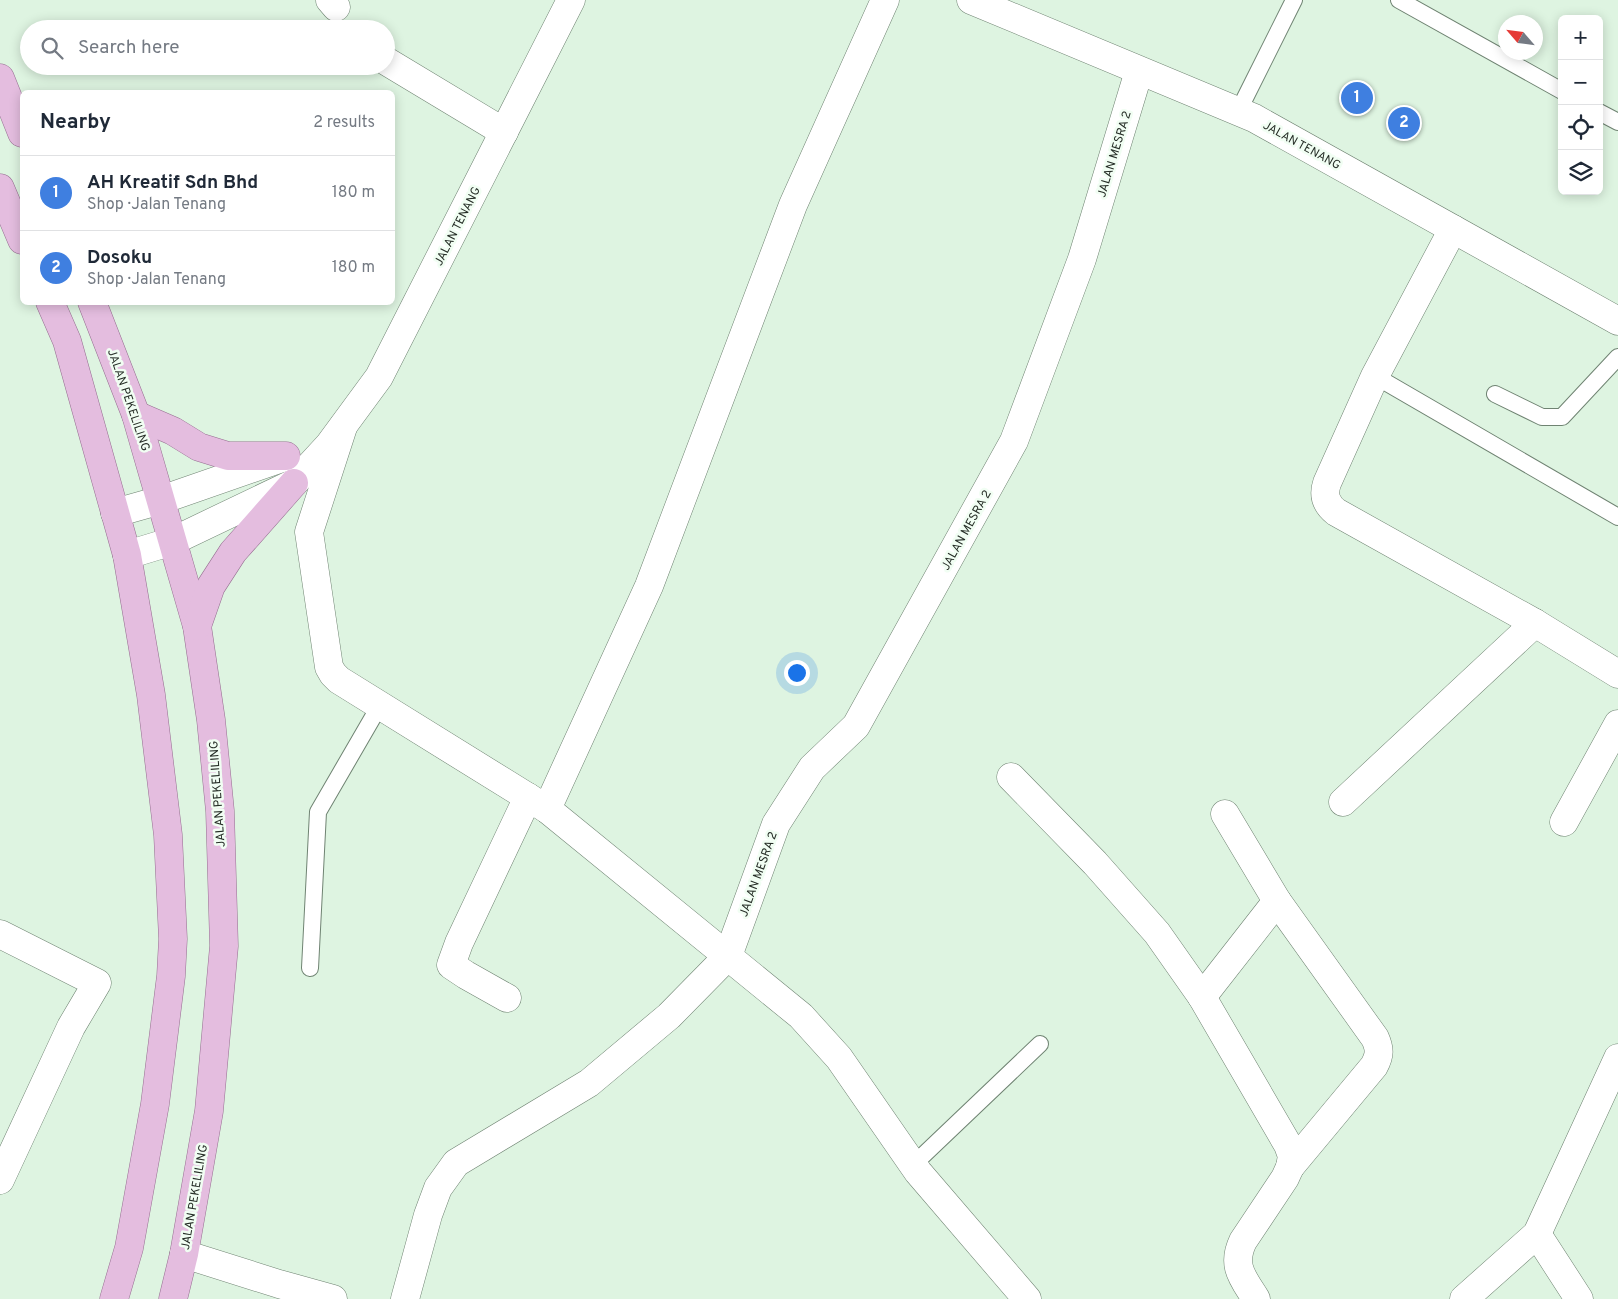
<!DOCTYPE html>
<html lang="en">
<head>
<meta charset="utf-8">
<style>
  body { margin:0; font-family:Overpass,sans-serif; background:#f2f2f3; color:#1f2937 }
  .controls { position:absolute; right:15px; top:15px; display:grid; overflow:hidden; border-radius:8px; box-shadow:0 2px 12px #0003 }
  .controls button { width:45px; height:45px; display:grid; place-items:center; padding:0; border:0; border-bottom:1px solid #e0e1e3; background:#fff; color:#1f2937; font:25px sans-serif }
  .compass { position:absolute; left:1498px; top:15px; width:45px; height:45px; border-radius:50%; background:#fff; box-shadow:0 2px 12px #0003; rotate:298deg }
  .you { position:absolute; left:796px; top:672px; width:18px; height:18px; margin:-12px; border:4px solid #fff; border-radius:50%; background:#1a73e8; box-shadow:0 0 0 8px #1a73e833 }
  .badge { display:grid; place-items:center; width:32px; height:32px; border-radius:50%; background:#d93025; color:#fff; font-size:16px; font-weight:700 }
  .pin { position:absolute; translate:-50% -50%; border:2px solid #fff; box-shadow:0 1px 5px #0006 }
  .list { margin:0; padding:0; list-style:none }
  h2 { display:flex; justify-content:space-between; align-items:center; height:65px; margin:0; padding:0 20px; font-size:21px }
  h2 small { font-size:16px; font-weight:400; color:#747a83 }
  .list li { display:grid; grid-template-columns:32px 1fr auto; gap:15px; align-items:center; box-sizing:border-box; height:75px; padding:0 20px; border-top:1px solid #e0e1e3 }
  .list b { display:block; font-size:19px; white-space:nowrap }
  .list p { margin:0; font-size:16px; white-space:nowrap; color:#747a83 }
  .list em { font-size:16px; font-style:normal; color:#747a83 }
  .icon { flex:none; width:28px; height:28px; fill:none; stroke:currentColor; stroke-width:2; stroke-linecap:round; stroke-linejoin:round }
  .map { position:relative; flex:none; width:1618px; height:1299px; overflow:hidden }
  .search { position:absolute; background:#fff; box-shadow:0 2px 12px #0003; left:20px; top:20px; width:375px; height:55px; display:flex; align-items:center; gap:12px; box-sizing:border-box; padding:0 18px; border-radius:28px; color:#747a83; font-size:19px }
  .panel { position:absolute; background:#fff; box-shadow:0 2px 12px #0003; left:20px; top:90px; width:375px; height:215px; border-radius:8px }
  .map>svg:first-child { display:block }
</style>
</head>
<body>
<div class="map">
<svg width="1618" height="1299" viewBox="0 0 1618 1299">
  <rect width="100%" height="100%" fill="#def4e1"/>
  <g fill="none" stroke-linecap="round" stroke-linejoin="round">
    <!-- service casing -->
    <g stroke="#6f8372" stroke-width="18">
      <g id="service">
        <path d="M1399,0L1562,91"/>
        <path d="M1238,112L1294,0"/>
        <path d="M1599,112L1618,122"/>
        <path d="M1375,376L1618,517"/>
        <path d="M1495,394L1542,417H1562L1618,357"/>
        <path d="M310,968L318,812L380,705"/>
        <path d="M913,1165L1040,1044"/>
      </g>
    </g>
    <!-- minor casing -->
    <g stroke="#6f8372" stroke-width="29">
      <g id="minor">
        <path d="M330,0L336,7"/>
        <path d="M386,61L504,132"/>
        <path d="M1453,229L1375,376L1327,483C1323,495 1326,504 1336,512L1535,623L1618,674"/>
        <path d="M343,427L309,532L329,667L333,674L339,680L547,809L801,1016L839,1058L918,1172L1027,1299"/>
        <path d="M1011,777L1095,863L1157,933L1202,997L1288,1145L1292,1156L1290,1167L1285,1178L1243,1241C1231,1266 1243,1278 1256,1299"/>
        <path d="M1343,802L1535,623"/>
        <path d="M547,809L649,586L793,205L885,0"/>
        <path d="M1564,822L1618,724"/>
        <path d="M1277,901L1375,1038C1380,1049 1380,1055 1374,1066L1290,1167"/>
        <path d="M0,934L97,983L71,1027L0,1180"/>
        <path d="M1202,997L1277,901L1225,814"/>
        <path d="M507,998L466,975L451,965L459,943L528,797"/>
        <path d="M1537,1234L1579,1299"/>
        <path d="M184,1254L279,1284L333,1299"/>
        <path d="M405,1299L428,1215L438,1188L456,1163L589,1083L669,1016L728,956L776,824L812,768L856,726L1014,441L1082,259L1139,71"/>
        <path d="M1464,1299L1537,1234L1618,1058"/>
      </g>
    </g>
    <!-- tertiary casing -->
    <g stroke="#6f8372" stroke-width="29">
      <g id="tertiary">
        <path d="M971,0L1254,118L1618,321"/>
        <path d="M115,513L161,500L282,458"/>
        <path d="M127,555L173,541L294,483L329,445L379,377L571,0"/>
      </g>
    </g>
    <!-- primary casing -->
    <g stroke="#956e90" stroke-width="29">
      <g id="primary">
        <path d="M0,78L22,133"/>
        <path d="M0,188L22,240"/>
        <path d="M50,302L67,341L127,555L151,695L168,835L173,939L171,976L155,1104L129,1248L114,1299"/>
        <path d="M92,302L136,415L197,626L211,720L220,811L224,946L209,1111L184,1254L173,1299"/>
        <path d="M136,415L173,431L199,447L228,456H286"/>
        <path d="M197,626L211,586L233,552L294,483"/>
      </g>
    </g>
    <!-- service -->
    <use href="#service" stroke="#fff" stroke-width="16"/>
    <!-- minor -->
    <use href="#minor" stroke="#fff" stroke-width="28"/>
    <!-- tertiary -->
    <use href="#tertiary" stroke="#fff" stroke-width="28"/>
    <!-- primary -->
    <use href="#primary" stroke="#e4bddf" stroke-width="28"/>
  </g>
  <g text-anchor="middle" stroke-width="5" stroke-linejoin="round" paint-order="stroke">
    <!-- street labels -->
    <g font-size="12" fill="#252d26" stroke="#f1fef3">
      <text transform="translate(1302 145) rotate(29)" y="4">JALAN TENANG</text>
      <text transform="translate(1114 154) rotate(-73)" y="4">JALAN MESRA 2</text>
      <text transform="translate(457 226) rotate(-63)" y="4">JALAN TENANG</text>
      <text transform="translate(129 400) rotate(71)" y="4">JALAN PEKELILING</text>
      <text transform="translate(966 530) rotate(-61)" y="4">JALAN MESRA 2</text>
      <text transform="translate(217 794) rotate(-94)" y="4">JALAN PEKELILING</text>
      <text transform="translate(758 874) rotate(-70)" y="4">JALAN MESRA 2</text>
      <text transform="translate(194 1197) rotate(-80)" y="4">JALAN PEKELILING</text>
    </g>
  </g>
</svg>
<div class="controls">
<button>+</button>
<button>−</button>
<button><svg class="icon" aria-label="locate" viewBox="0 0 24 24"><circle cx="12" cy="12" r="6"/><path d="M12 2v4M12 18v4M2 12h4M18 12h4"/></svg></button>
<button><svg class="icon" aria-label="layers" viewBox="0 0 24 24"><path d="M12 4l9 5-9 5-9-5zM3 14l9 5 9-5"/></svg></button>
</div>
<svg class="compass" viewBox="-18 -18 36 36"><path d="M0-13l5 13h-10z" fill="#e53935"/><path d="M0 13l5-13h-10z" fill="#747a83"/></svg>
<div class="you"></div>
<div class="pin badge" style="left:1357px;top:98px;background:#3f7fe0">1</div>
<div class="pin badge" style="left:1404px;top:123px;background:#3f7fe0">2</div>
<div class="search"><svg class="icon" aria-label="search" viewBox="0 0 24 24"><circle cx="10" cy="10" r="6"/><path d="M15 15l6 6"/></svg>Search here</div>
<section class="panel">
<h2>Nearby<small>2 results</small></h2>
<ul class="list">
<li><span class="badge" style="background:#3f7fe0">1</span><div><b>AH Kreatif Sdn Bhd</b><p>Shop · Jalan Tenang</p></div><em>180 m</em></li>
<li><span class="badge" style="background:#3f7fe0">2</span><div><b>Dosoku</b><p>Shop · Jalan Tenang</p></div><em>180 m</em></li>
</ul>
</section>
</div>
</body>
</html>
